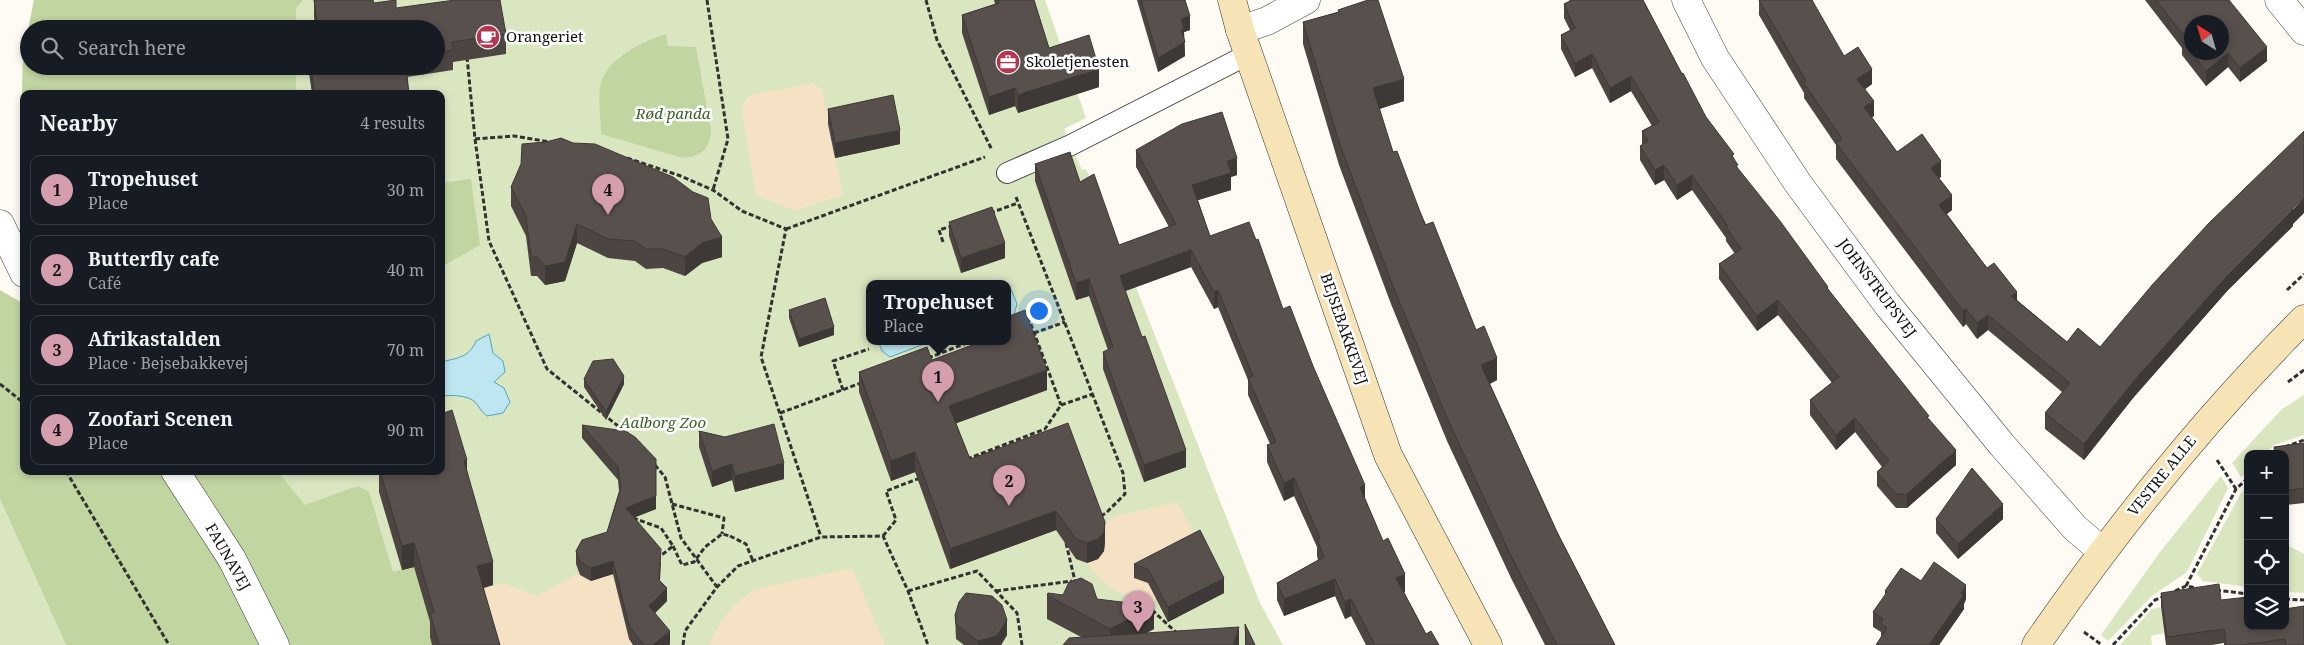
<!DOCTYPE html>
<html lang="en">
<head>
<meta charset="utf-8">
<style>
  body { margin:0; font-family:"Noto Serif",serif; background:#20242c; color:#f1f3f6 }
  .controls { position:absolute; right:15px; bottom:15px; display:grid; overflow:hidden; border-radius:10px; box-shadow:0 2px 8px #0003 }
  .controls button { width:45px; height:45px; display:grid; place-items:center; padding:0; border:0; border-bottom:1px solid #363941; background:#171b24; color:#f1f3f6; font:25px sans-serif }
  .compass { position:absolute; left:2184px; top:15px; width:45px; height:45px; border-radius:50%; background:#171b24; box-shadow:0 2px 8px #0003; rotate:323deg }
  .you { position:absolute; left:1038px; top:310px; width:18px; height:18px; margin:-12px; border:4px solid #fff; border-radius:50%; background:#1a73e8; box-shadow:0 0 0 8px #1a73e833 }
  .badge { display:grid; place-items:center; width:32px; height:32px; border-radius:50%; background:#d59eac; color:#111; font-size:16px; font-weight:700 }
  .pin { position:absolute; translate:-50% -41px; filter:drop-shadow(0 1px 2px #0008) }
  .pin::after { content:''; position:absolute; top:26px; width:18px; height:15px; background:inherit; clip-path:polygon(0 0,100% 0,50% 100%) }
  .popup { position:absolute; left:866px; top:280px; width:145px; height:65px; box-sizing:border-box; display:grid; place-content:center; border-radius:10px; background:#171b24; filter:drop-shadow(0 1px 4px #0005); font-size:16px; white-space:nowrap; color:#9ea1a6 }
  .popup b { font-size:19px; color:#f1f3f6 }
  .popup::after { content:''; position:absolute; left:50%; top:100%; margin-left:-10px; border:10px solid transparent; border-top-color:#171b24 }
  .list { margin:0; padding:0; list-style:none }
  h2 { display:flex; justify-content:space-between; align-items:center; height:65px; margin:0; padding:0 20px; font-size:21px }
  h2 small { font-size:16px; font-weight:400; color:#9ea1a6 }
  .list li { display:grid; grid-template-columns:32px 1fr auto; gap:15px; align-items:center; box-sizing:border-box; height:70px; margin:0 10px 10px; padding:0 10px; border:1px solid #363941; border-radius:10px }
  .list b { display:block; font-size:19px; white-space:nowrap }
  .list p { margin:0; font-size:16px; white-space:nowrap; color:#9ea1a6 }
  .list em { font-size:16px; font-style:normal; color:#9ea1a6 }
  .icon { flex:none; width:28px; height:28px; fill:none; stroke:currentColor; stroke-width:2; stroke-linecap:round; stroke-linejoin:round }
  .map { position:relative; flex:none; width:2304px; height:645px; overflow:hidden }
  .search { position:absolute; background:#171b24; box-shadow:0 2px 8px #0003; left:20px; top:20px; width:425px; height:55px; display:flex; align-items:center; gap:12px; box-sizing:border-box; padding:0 18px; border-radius:28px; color:#9ea1a6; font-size:19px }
  .panel { position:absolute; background:#171b24; box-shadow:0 2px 8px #0003; left:20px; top:90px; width:425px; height:385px; border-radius:10px }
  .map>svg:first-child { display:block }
</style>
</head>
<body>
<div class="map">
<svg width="2304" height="645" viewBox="0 0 2304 645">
  <rect width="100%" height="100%" fill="#fefaf4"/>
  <!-- green -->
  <g fill="#dae6c0" fill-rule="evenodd">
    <path d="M34,0H1045L1086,118L1064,129L1082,170L1086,169L1132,277L1260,603L1283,645H330L226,471H441V94H24V192L20,184L23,55ZM29,29H436V66H29ZM869,283H1007V341H869Z"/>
    <path d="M2304,395V435L2274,445L2265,454H2248V471L2241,477L2232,463L2282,409Z"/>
    <path d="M2221,476L2228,488L2187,572L2152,596L2108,641L2101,635L2160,552Z"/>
    <path d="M2248,487V587L2203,581L2197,574L2241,493Z"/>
    <path d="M0,499L66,645H0Z"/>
    <path d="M2285,544L2304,554V593L2285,592Z"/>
    <path d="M2161,607L2164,633L2151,636L2152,645H2120L2152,609Z"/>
  </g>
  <!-- forest -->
  <g fill="#c1d5a1">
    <path d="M34,0H303L296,8V29H29V66H296V94H24V192L20,184L23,55Z"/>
    <path d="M666,34L668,46L696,47L711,131C709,150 702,156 683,158L601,134C601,119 598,103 600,88C602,61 644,40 666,34Z"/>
    <path d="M471,179L480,245L441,267V183Z"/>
    <path d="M0,290L24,304V471H277L305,505L358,486L369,492L393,572L414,566L434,636L432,645H66L0,499Z"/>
  </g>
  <!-- sand -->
  <g fill="#f5e2c5">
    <path d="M813,83L822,90L843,195L795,211L756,195L741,107L749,95Z"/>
    <path d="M1177,502L1200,544L1158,602C1124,598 1107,591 1087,563L1098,559L1097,528L1117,516Z"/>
    <path d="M592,566L639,593L629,639L633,645H493L462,595L503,583L537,596Z"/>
    <path d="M852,568L885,645H709C718,622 734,601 756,589Z"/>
  </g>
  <!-- water -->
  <g fill="#bee6f0" stroke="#4ca6c0">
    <path d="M1010,287L1017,304L1014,315L1007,317V303L1009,302L1007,291Z"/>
    <path d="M489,334L493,353L503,361L505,372L494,382L504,388L510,402L503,413L487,416C481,412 479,406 474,401C466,395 450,395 441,396V362C457,358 469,358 476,341Z"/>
    <path d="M878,341H932L890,357L882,351Z"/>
  </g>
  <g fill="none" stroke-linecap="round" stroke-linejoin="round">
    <!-- lane casing -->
    <g stroke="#434343" stroke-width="22">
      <path id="lane" d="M1007,173L1071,145L1249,54"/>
    </g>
    <!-- street casing -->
    <g stroke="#434343" stroke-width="29">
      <g id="street">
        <path d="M1686,0L1715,58L1797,182L1887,304L2002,445L2075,528L2102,551"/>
        <path d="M2279,0L2304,31"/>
        <path d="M1240,30L1267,21L1306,0"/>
        <path d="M0,224L24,273"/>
        <path d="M175,471L232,559L275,645"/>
      </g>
    </g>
    <!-- secondary casing -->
    <g stroke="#323232" stroke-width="29">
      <g id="secondary">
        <path d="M1232,0L1240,30L1388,455L1488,645"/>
        <path d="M2036,645C2116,529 2204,419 2304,319"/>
      </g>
    </g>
    <!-- path -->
    <g stroke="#323232" stroke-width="3" stroke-dasharray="5 2.5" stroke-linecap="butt">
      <path d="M707,0L728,139L713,190"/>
      <path d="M926,0L937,40L992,150"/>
      <path d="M467,57L475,139L514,136L550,142"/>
      <path d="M475,139L489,241L547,369L628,434"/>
      <path d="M627,158L678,175L713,190L742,211L786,229L761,357L821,537"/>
      <path d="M1016,197L1123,473L1125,494L1106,513L1099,517"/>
      <path d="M990,213L1018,203"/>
      <path d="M786,229L985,157"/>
      <path d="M943,242L939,230L952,226"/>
      <path d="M2287,290L2304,274"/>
      <path d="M1027,320L1029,319L1061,405"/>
      <path d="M1034,333L1065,322"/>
      <path d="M928,358L972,341"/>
      <path d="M2288,382L2304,370"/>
      <path d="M0,384L24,403"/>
      <path d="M843,390L833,361L869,349"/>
      <path d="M780,413L861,383"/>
      <path d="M2285,447L2304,440"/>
      <path d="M967,459L1045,429L1061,405L1093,394"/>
      <path d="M2217,460L2236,489"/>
      <path d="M655,465L665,477L681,538L717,587"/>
      <path d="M66,471L169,645"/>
      <path d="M672,504L724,518L722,534"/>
      <path d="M633,518L661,528L673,546L658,558"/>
      <path d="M730,536L746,544L753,561"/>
      <path d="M883,536L896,520L886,491L920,478"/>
      <path d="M1066,543L1075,581"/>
      <path d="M2186,586L2236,489L2248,478"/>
      <path d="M2216,590L2248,594"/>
      <path d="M908,591L977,571L1017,613L1022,645"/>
      <path d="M996,591L1072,581"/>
      <path d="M2175,591L2186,586L2197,588"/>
      <path d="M2285,599L2304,600"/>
      <path d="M1152,610L1179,635"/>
      <path d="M2084,632L2102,645"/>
      <path d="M683,645L685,631L717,587L738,566L821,537L883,536L908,591L928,645"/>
      <path d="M2113,645L2155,600L2165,596"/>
    </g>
    <!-- lane -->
    <use href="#lane" stroke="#fff" stroke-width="20"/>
    <!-- street -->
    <use href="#street" stroke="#fff" stroke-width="28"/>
    <!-- secondary -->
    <use href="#secondary" stroke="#f7e4b6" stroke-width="28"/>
    <!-- path-bridge -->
    <path stroke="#323232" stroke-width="3" stroke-dasharray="5 2.5" stroke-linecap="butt" d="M673,546L682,565L694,562L705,547L722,534L730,536"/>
  </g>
  <!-- wall -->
  <g fill="#4c4542">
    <path d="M314,0L374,3L506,34V54L453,62V70L407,77L409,94H312L309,73V66H436V29H315L314,17Z"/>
    <path d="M994,0H1034L1049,48L1099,87L1018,113L1015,106L989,115L962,33V15L995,4Z"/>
    <path d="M1137,0H1185L1190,30L1184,32L1185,56L1158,72Z"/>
    <path d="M1569,0H1643L1682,74L1706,117L1734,158L1738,169L1828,289L1929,420L1956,465L1907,508H1896L1877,486V472L1882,467L1855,432L1836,450L1810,415V400L1832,383L1778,315L1757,331L1719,279V264L1735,254L1726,241V238L1692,190L1677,200L1664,180L1655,185L1640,160V146L1642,145V131L1652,126L1631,91L1610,103L1592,68L1575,77L1561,49V35L1570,30L1564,18V4L1570,1Z"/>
    <path d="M1759,0L1844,56L1872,84L1865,89L1874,116L1872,117L1897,152L1941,177L1939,178L1952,210L1947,214L1987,268L2017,300L2067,342L2100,347L2293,224V226L2228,290L2133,398L2084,460L2045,429V413L2062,392L1988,330L1977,339L1966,324L1963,327L1836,159V145L1804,98V93L1759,15Z"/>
    <path d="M2145,0H2229L2267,61L2240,82L2228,67L2206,86L2182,55V48Z"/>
    <path d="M1338,10L1404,101L1379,109L1393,152L1497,380L1490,384L1557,532L1615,645H1545L1511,578L1447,441L1391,304L1339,165L1303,44V22L1338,12Z"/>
    <path d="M828,109L900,144L835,158L828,124Z"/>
    <path d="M1136,150L1237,175L1231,177V190L1198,200L1210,236L1283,309L1313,366L1365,499L1405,592H1404L1426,634L1439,645H1366L1351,616L1345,619L1335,596L1284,616L1277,600V583L1318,560L1317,556V547L1294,496L1284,501L1267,462V445L1270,444L1248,395V380L1218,307L1214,309L1191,267L1125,291L1186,467L1144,482L1103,369V352L1108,350L1089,296L1076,300L1035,181V164L1080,182L1119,245L1169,227L1136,167Z"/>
    <path d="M511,187L711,219L722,257L702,263L685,276L663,268L646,269L635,261L608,258L577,243L565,281L545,285L537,276H531L526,236L511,206Z"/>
    <path d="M949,222L1005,258L961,273L949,236Z"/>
    <path d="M789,310L834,335L799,347L789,318Z"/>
    <path d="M932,360L1047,390L956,423L970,459L1105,541L1104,551L1098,559L1087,563L1076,559L1056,530L950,569L915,472L891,481L859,392V372Z"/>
    <path d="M584,379L624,384L606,420L584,387Z"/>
    <path d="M582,425L656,509L634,517L661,562L660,581L667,601L655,613L670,644L669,645H633L629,639L613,574L591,581L580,575L576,564V551L607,532L619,491L618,480L582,438Z"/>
    <path d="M699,431L784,479L735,492L732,480L712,487L699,447Z"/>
    <path d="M2304,443V503L2285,505V454H2274V447Z"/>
    <path d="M467,470L493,585L483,588L500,645H432L430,637V622L414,567L402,570L379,492V471Z"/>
    <path d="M1936,519H2003L1958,559L1936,533Z"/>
    <path d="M1134,564L1224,593L1168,622L1148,583L1134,578Z"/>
    <path d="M1921,581L1966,599L1964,604V609L1939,645H1876L1881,637V632L1873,627V612L1885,596V591Z"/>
    <path d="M2161,593L2221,600L2304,645H2224V643L2212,645H2166L2161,607Z"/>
    <path d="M1047,595L1097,599L1154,629L1146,633L1239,645L1083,638L1047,619Z"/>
    <path d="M955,615L1007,635L1001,645H964L956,639Z"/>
    <path d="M1245,624L1255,645H1245Z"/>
  </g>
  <!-- shaded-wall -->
  <g fill="#3e3836">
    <path d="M1190,16V30L1184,32L1185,56L1158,72V58L1181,44V19Z"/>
    <path d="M2267,47V61L2240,82V68Z"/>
    <path d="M2228,53V67L2206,86V71Z"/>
    <path d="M1592,54V68L1575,77V63Z"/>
    <path d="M1099,69V87L1018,113V95Z"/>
    <path d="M1872,69V84L1857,95V79Z"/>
    <path d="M1631,76V91L1610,103V88Z"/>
    <path d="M1404,79V101L1373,111V88Z"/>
    <path d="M1015,88V106L989,115V97Z"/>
    <path d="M1874,101V116L1864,122V107Z"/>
    <path d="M900,130V144L835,158V143Z"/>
    <path d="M1237,158V175L1231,177V190L1192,202V185L1227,161Z"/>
    <path d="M1941,161V177L1931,184V168Z"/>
    <path d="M1664,165V180L1655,185V170Z"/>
    <path d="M1692,175V190L1677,200V185Z"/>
    <path d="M1952,195V210L1939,220V205Z"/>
    <path d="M2304,198V213L2293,224V226L2228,290L2133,398L2084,460V444L2133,382L2228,275Z"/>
    <path d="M577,224V243L565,281L545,285V266Z"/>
    <path d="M722,237V257L702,263L685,276V257L702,243Z"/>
    <path d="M1005,243V258L961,273V258Z"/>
    <path d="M1191,250V267L1120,293V276Z"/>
    <path d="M1089,279V296L1076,300V283Z"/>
    <path d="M1218,290V307L1214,309V292Z"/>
    <path d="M2017,292V308L2011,296Z"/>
    <path d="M1778,300V315L1757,331V316Z"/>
    <path d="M1966,309V324L1963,327V311Z"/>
    <path d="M1988,315V330L1977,339V323Z"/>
    <path d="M834,327V335L799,347V339Z"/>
    <path d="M1497,358V380L1481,387V365Z"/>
    <path d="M1047,370V390L949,426V406Z"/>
    <path d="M624,376V384L606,420V412Z"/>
    <path d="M1855,418V432L1836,450V435Z"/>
    <path d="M1186,450V467L1144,482V465Z"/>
    <path d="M1956,450V465L1907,508V494Z"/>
    <path d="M915,452V472L891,481V461Z"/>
    <path d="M467,460V484L464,461Z"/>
    <path d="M784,463V479L735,492V476Z"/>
    <path d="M732,464V480L712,487V471Z"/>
    <path d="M656,472V509L626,521V508Z"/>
    <path d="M1294,478V496L1284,501V483Z"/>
    <path d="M1365,485V502L1360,487Z"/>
    <path d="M2003,504V519L1958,559V544Z"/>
    <path d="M1056,511V530L950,569V549Z"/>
    <path d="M1105,522V541L1104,551L1098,559L1087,563V543Z"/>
    <path d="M414,543V567L402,570V546Z"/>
    <path d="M613,561V574L591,581V568Z"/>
    <path d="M493,562V585L477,590V566Z"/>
    <path d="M1405,574V592L1396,595V578Z"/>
    <path d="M1224,578V593L1168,622V607Z"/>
    <path d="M1335,579V596L1284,616V599Z"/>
    <path d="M1966,585V599L1964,604V609L1939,645H1929Z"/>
    <path d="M667,588V601L649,619V606Z"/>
    <path d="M1351,599V616L1345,619V602Z"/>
    <path d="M1154,606V629L1124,645H1110V629Z"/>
    <path d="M1007,620V635L1001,645H978V641Z"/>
    <path d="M1239,627V645H1233Z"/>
    <path d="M670,631V644L669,645H653Z"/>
  </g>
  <!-- building -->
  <g fill="#58504d" stroke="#3e3836" fill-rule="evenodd">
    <path d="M314,0H373L374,3L396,0V8L455,0H500L506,34L452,42L453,50L436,53V29H318Z"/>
    <path d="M998,0H1034L1049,48L1089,35L1099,69L1018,95L1015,88L989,97L962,15L999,3Z"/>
    <path d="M1141,0H1185L1190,16L1181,19L1184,29L1181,30L1185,42L1158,58Z"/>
    <path d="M1368,0H1378L1404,79L1373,88L1393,152L1397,151L1425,225L1433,222L1476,330L1484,326L1497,358L1481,365L1557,532L1615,645H1557L1511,556L1447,418L1391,281L1339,142L1303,22L1339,12L1338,10Z"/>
    <path d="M1572,0H1643L1682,74L1683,73L1706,117L1734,154L1732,156L1738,165L1736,166L1780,221L1828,287L1827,288L1929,416L1927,417L1956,450L1907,494H1896L1877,472L1889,461L1855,418L1836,435L1810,400L1839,377L1778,300L1757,316L1719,264L1741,249L1726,227L1728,226L1692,175L1677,185L1664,165L1655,170L1640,146L1648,141L1642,131L1659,122L1631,76L1610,88L1592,54L1575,63L1561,35L1575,28L1564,4Z"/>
    <path d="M1759,0H1812L1844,56L1858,47L1872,69L1857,79L1874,101L1864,107L1897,152L1922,134L1941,161L1931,168L1952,195L1939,205L1987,268L1994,263L2017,292L2011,296L2067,342L2078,328L2100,347L2153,284L2209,223L2304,131V198L2292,209L2293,210L2228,275L2133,382L2084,444L2045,413L2070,383L1988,315L1977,323L1966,309L1963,311L1836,143L1842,139L1804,83L1806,81Z"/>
    <path d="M2156,0H2229L2267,47L2240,68L2228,53L2206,71L2182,41L2186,38ZM2192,22H2222V52H2192Z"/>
    <path d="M311,66H406L409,94H326L325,92L314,93Z"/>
    <path d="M893,95L900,130L835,143L828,109Z"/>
    <path d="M1222,112L1237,158L1227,161L1231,173L1192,185L1210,236L1249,222L1256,240L1258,239L1283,309L1290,306L1313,366L1365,485L1360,487L1383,541L1388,538L1405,574L1396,578L1426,634L1431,631L1439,645H1375L1351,599L1345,602L1335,579L1284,599L1277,583L1324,557L1317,539L1320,538L1294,478L1284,483L1267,445L1276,442L1248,378L1253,376L1218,290L1214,292L1191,250L1120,276L1142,337L1145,336L1186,450L1144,465L1103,352L1113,347L1089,279L1076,283L1035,164L1070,152L1080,182L1094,174L1119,245L1176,224L1136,150L1182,124Z"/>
    <path d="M561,138L573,143L595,144L673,177L693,192L708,198L711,219L722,237L702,243L685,257L663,249H646L635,241L608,239L577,224L565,262L545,266L537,257H531L526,216L511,187L521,164L522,144L546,142Z"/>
    <path d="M992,207L1005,243L961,258L949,222Z"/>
    <path d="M825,298L834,327L799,339L789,310Z"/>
    <path d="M1025,310L1047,370L949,406L970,459L1068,423L1105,522L1104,532L1098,539L1087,543L1076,539L1056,511L950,549L915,452L891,461L859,372L927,347L932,360L983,341H1007V317Z"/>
    <path d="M613,359L624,376L606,412L584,379L593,361Z"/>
    <path d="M452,410L467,460L464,461L493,562L477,566L500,645H439L430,613L434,612L414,543L402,546L380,471H441V414Z"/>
    <path d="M774,424L784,463L735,476L732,464L712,471L699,431L725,437Z"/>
    <path d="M582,425L625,431L635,437L656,459V496L626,508L661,549L659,580L667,588L649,606L670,631L653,645H644L629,626L613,561L591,568L580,562L576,551L582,540L607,532L621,487L618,467Z"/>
    <path d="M2304,443V488L2285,491V454H2275L2274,447Z"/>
    <path d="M1972,468L2003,504L1958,544L1936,519Z"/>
    <path d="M1200,530L1224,578L1168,607L1148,569L1134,564Z"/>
    <path d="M1934,562L1966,585L1961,593L1964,595L1929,645H1876L1887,628L1881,623L1883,619L1873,612L1887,592L1885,591L1901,568L1921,581Z"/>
    <path d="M1081,578L1092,584L1097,599L1154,606L1110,629L1047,595L1048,593L1063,595L1069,582Z"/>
    <path d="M2219,584L2221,600L2248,597V626H2285V609L2304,606V645H2286L2285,639L2241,645H2226L2224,629L2167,637L2161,593Z"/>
    <path d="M966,593L992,596L1002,605L1007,620L997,636L978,641L956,624L955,615L959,602Z"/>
    <path d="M1245,624L1255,645H1246Z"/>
    <path d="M1239,627L1233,645H1063L1069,638Z"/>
  </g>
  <!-- icons -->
  <defs>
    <g id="cafe-disc" transform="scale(1.25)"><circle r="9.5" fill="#b23651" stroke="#fff"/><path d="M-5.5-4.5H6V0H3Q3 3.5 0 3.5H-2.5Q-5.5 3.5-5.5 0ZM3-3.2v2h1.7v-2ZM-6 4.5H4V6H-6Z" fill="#fff"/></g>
    <g id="office-disc" transform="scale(1.25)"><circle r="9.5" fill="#b23651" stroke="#fff"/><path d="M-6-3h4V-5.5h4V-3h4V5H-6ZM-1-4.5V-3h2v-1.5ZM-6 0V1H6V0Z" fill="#fff"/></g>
  </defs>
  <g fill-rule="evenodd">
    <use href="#cafe-disc" x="488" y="37"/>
    <use href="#office-disc" x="1008" y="62"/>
  </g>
  <g text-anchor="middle" stroke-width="5" stroke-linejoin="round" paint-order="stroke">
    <!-- poi labels -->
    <g font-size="15" fill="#101010" stroke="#fff" text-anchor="start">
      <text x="506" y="42">Orangeriet</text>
      <text x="1026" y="67">Skoletjenesten</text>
    </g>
    <!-- park labels -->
    <g font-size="15" font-style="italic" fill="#3d6226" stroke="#fff">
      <text x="673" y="119">Rød panda</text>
      <text x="663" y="428">Aalborg Zoo</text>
    </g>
    <!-- street labels -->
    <g font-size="15" fill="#101010" stroke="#fff">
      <text transform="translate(1877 288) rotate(53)" y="5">JOHNSTRUPSVEJ</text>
      <text transform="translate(1344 329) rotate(71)" y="5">BEJSEBAKKEVEJ</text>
      <text transform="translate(2162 476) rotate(-51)" y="5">VESTRE ALLE</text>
      <text transform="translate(228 557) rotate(60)" y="5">FAUNAVEJ</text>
    </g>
  </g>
</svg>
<div class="controls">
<button>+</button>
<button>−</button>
<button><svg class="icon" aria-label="locate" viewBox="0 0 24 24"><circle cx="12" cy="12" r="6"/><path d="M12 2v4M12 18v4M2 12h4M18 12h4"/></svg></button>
<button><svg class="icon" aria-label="layers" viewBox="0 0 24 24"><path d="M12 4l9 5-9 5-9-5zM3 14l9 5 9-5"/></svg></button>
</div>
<svg class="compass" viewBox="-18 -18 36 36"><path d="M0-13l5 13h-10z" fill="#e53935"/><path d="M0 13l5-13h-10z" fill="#9ea1a6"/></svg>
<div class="you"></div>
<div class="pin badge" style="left:938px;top:402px">1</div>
<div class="popup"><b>Tropehuset</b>Place</div>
<div class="pin badge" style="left:1009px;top:506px">2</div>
<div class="pin badge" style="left:1138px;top:632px">3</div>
<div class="pin badge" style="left:608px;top:215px">4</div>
<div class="search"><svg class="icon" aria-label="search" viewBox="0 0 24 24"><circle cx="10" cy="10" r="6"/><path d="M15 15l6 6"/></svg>Search here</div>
<section class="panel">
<h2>Nearby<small>4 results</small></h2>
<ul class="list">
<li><span class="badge">1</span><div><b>Tropehuset</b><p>Place</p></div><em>30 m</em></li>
<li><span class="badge">2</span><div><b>Butterfly cafe</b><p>Café</p></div><em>40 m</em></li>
<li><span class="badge">3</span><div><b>Afrikastalden</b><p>Place · Bejsebakkevej</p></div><em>70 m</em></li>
<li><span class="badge">4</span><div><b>Zoofari Scenen</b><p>Place</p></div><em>90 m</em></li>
</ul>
</section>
</div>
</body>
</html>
